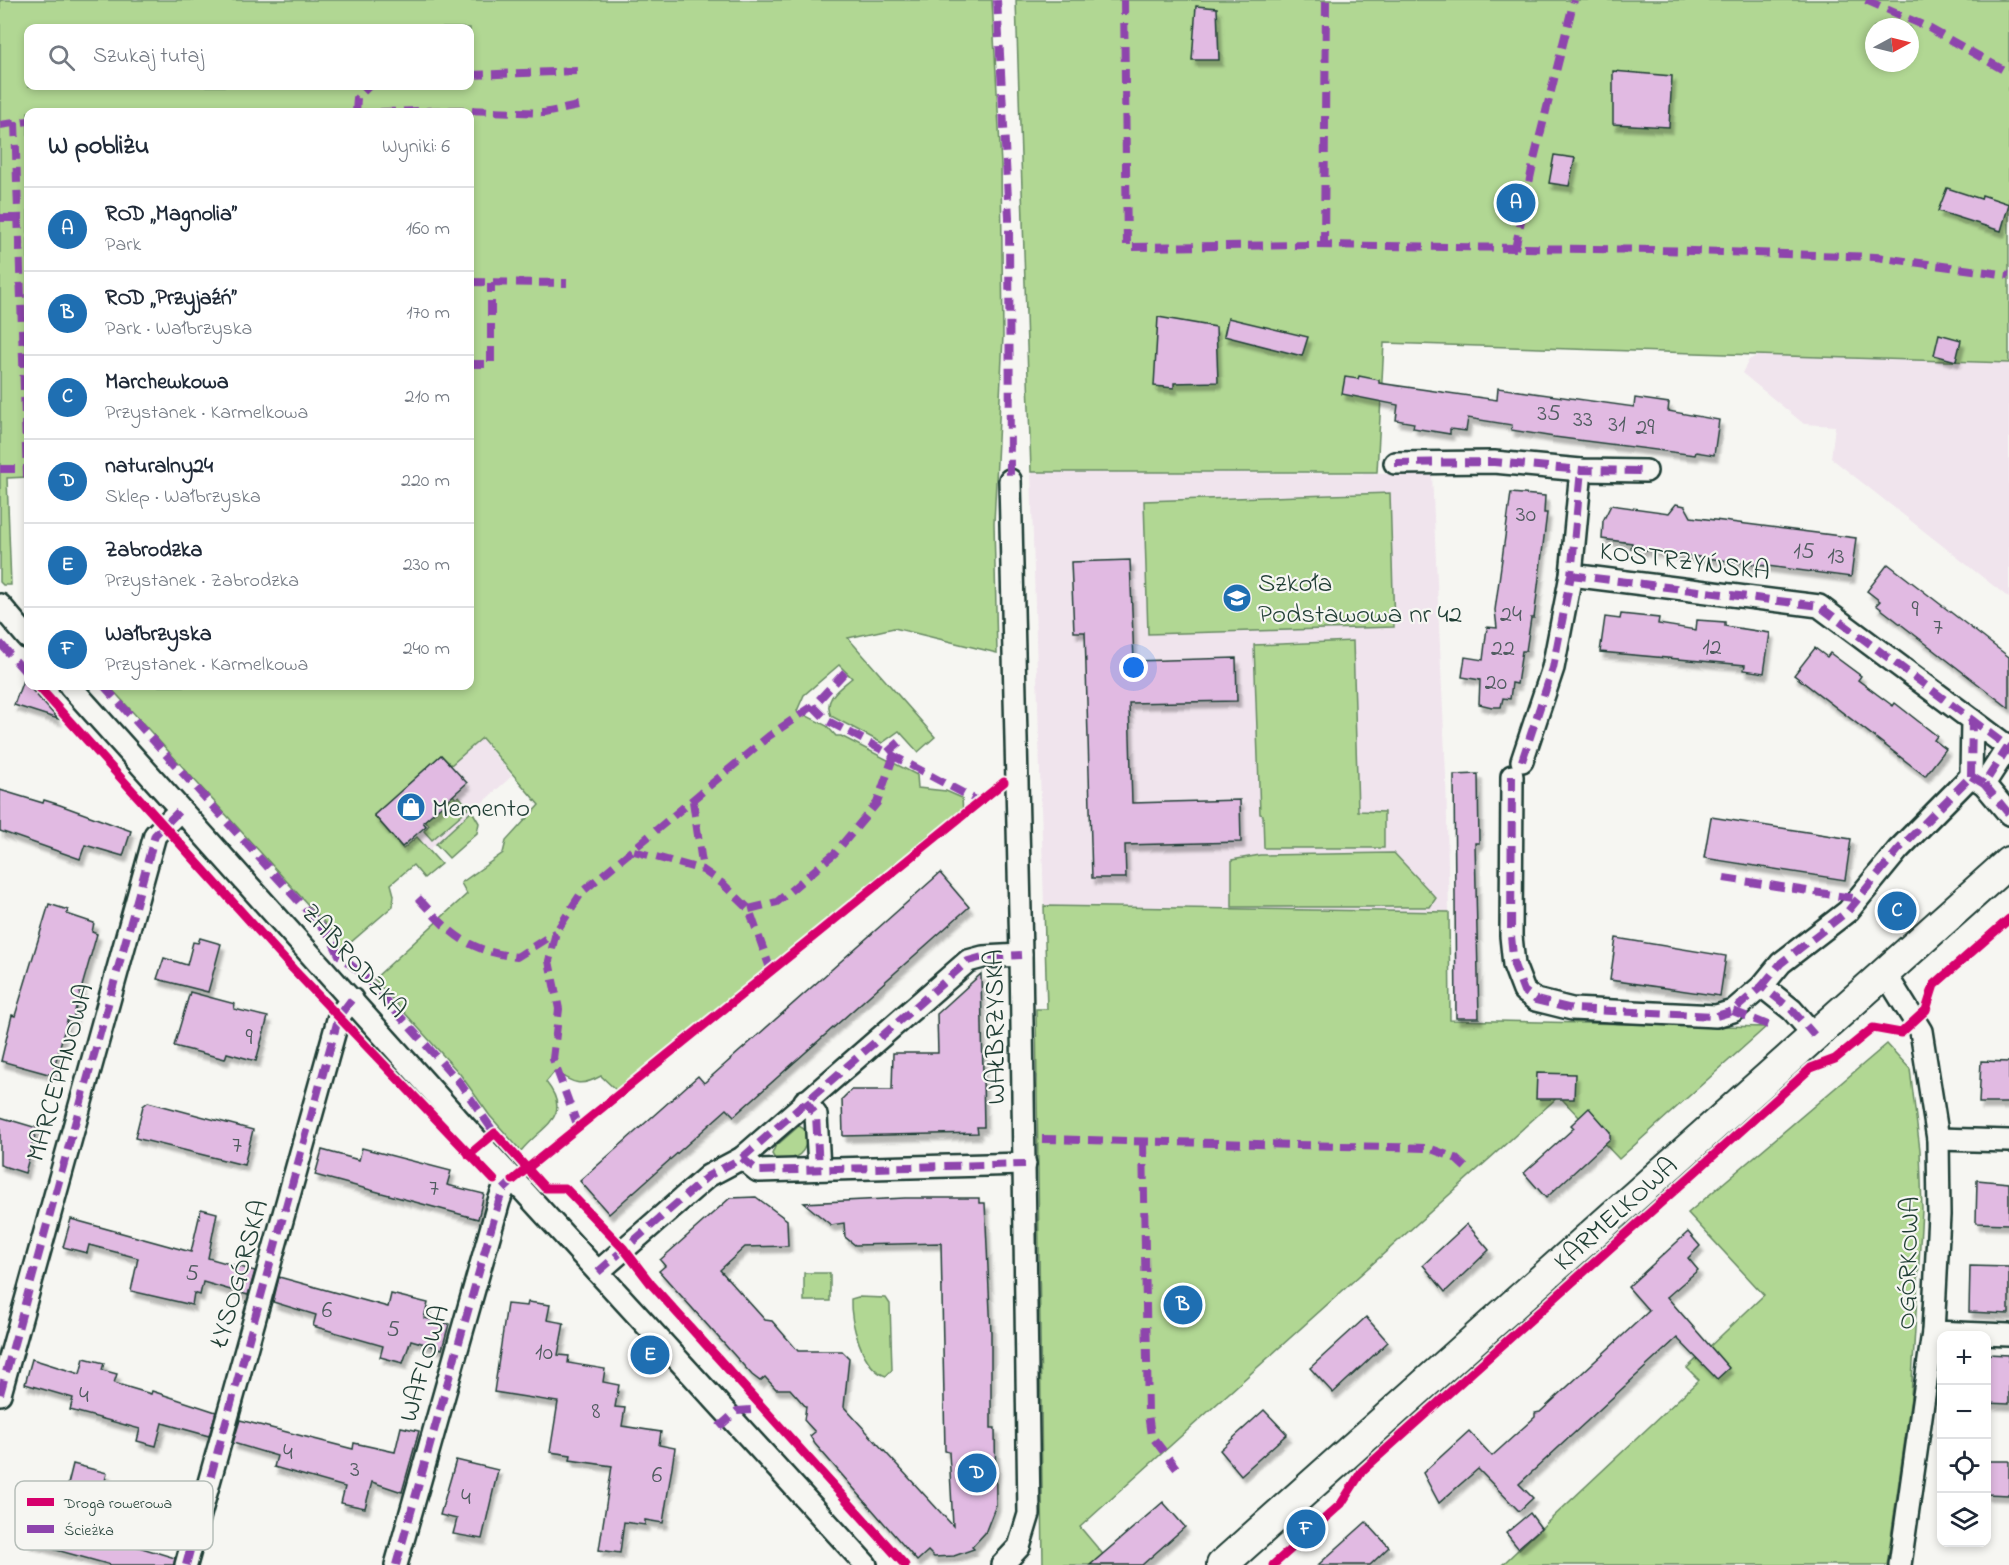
<!DOCTYPE html>
<html lang="pl">
<head>
<meta charset="utf-8">
<style>
  body { margin:0; font-family:"Indie Flower",sans-serif; background:#f2f2f3; color:#1f2937 }
  .controls { position:absolute; right:18px; bottom:18px; display:grid; overflow:hidden; border-radius:12px; box-shadow:0 3px 9px #0003 }
  .controls button { width:54px; height:54px; display:grid; place-items:center; padding:0; border:0; border-bottom:2px solid #e0e1e3; background:#fff; color:#1f2937; font:30px sans-serif }
  .compass { position:absolute; left:1865px; top:18px; width:54px; height:54px; border-radius:50%; background:#fff; box-shadow:0 3px 9px #0003; rotate:83deg }
  .you { position:absolute; left:1134px; top:668px; width:21px; height:21px; margin:-15px; border:4px solid #fff; border-radius:50%; background:#1a73e8; box-shadow:0 0 0 9px #1a73e833 }
  .badge { display:grid; place-items:center; width:39px; height:39px; border-radius:50%; background:#1f6fb2; color:#fff; font-size:20px; font-weight:700 }
  .pin { position:absolute; translate:-50% -50%; border:3px solid #fff; box-shadow:0 2px 6px #0006 }
  .list { margin:0; padding:0; list-style:none }
  h2 { display:flex; justify-content:space-between; align-items:center; height:78px; margin:0; padding:0 24px; font-size:26px }
  h2 small { font-size:20px; font-weight:400; color:#747a83 }
  .list li { display:grid; grid-template-columns:39px 1fr auto; gap:18px; align-items:center; box-sizing:border-box; height:84px; padding:0 24px; border-top:2px solid #e0e1e3 }
  .list b { display:block; font-size:22px; white-space:nowrap }
  .list p { margin:0; font-size:20px; white-space:nowrap; color:#747a83 }
  .list em { font-size:20px; font-style:normal; color:#747a83 }
  .icon { flex:none; width:33px; height:33px; fill:none; stroke:currentColor; stroke-width:2; stroke-linecap:round; stroke-linejoin:round }
  .map { position:relative; flex:none; width:2009px; height:1565px; overflow:hidden }
  .search { position:absolute; background:#fff; box-shadow:0 3px 9px #0003; left:24px; top:24px; width:450px; height:66px; display:flex; align-items:center; gap:15px; box-sizing:border-box; padding:0 21px; border-radius:12px; color:#747a83; font-size:22px }
  .panel { position:absolute; background:#fff; box-shadow:0 3px 9px #0003; left:24px; top:108px; width:450px; height:582px; border-radius:12px }
  .map>svg:first-child { display:block }
</style>
</head>
<body>
<div class="map">
<svg width="2009" height="1565" viewBox="0 0 2009 1565">
  <defs>
    <filter id="shadow"><feDropShadow dx="3.5" dy="6" stdDeviation="1.5" flood-color="#0004"/></filter>
  </defs>
  <rect width="100%" height="100%" fill="#f6f6f2"/>
  <filter id="ink" filterUnits="userSpaceOnUse"><feTurbulence type="fractalNoise" baseFrequency=".0167" numOctaves="2"/><feDisplacementMap in="SourceGraphic" scale="12" xChannelSelector="R" yChannelSelector="G"/><feConvolveMatrix kernelMatrix="1 2 1 2 8 2 1 2 1" color-interpolation-filters="sRGB"/></filter>
  <g filter="url(#ink)">
    <!-- built -->
    <g fill="#f0e4ed">
      <path d="M1758,355L2009,363V598L1831,458L1835,426L1804,424L1742,373L1749,360Z"/>
      <path d="M1031,472L1432,474L1446,775L1449,912L1044,906Z"/>
      <path d="M481,738L512,776L406,871L374,815L441,755L451,765Z"/>
    </g>
    <!-- green -->
    <g fill="#b1d793" stroke="#688a64" stroke-width="1.5" fill-rule="evenodd">
      <path d="M0,0H992L1001,165L1003,336L994,523L997,653L894,628L848,638L935,737L918,752L899,731L882,743L831,716C823,698 839,689 852,678L839,665L804,695L797,711L827,726L836,736H841L917,775L918,788L946,791L962,798L963,814L886,871L616,1090L601,1076C581,1087 573,1084 555,1071L546,1082C574,1117 542,1125 521,1151L490,1116L460,1074L374,979L467,894L461,883L503,853L506,841L539,805L482,738L451,765L441,755L374,815L403,849L417,837L441,864L424,878L413,865L391,884L394,895L393,906L343,949L331,930L109,686H470V112H28V477L7,478L11,585H3L0,582ZM28,28H470V86H28Z"/>
      <path d="M1016,0H2009V363L1384,343L1377,472H1031ZM1874,27H1910V63H1874Z"/>
      <path d="M1390,493L1394,627L1148,634L1144,501Z"/>
      <path d="M1353,641L1358,811L1384,812V848H1264L1263,815L1260,814L1254,645Z"/>
      <path d="M453,795L456,799L459,796L469,808L432,840L424,831L429,825L425,820Z"/>
      <path d="M472,811L479,823L477,833L449,858L436,844Z"/>
      <path d="M1394,853L1436,898L1430,907H1232V860L1260,855Z"/>
      <path d="M1044,906L1449,912L1450,1020L1766,1027L1619,1159L1559,1096L1080,1527L1112,1565H1043L1036,1009H1047Z"/>
      <path d="M1887,1044L1910,1069L1920,1150L1922,1210L1911,1397L1887,1565H1502L1699,1380L1687,1368L1764,1295L1688,1213Z"/>
      <path d="M799,1126L807,1131C808,1154 797,1161 775,1159L772,1154L775,1147Z"/>
      <rect x="804" y="1273" width="26" height="28"/>
      <path d="M858,1297L886,1298L890,1304L892,1370L886,1376C862,1369 850,1321 851,1299Z"/>
    </g>
    <!-- building -->
    <g fill="#e1bae2" stroke="#1f3d34" stroke-width="1.5" filter="url(#shadow)">
      <path d="M1196,6L1217,8L1219,60H1192Z"/>
      <path d="M1613,71L1672,76L1669,127L1613,124Z"/>
      <path d="M1554,155L1575,158L1569,186L1549,183Z"/>
      <path d="M1947,188L1981,199L1982,195L2009,204L2001,231L1938,211Z"/>
      <path d="M1158,317L1216,327L1218,382L1174,383V388L1154,386Z"/>
      <path d="M1228,318L1308,337L1302,356L1224,336Z"/>
      <path d="M1939,334L1961,340L1956,361L1934,355Z"/>
      <path d="M1359,376L1379,380V383L1497,400L1498,388L1634,407L1635,398L1669,403L1668,411L1719,420L1714,455L1696,452L1695,455L1554,437L1511,430L1512,425L1468,418L1466,431L1450,429V434L1413,428L1414,423L1396,420L1398,405L1342,394L1345,377L1358,379Z"/>
      <path d="M1511,493L1545,496L1544,513H1547L1534,618H1531L1526,651H1522L1517,684L1512,683L1510,699L1503,698L1501,707H1492L1479,704L1480,680L1462,677L1465,657L1483,660L1487,627L1497,628L1495,610Z"/>
      <path d="M1676,504L1685,506L1691,517L1856,538L1851,577L1631,548L1632,543L1602,539L1603,521L1611,505L1669,513Z"/>
      <path d="M1130,560L1134,661L1236,658L1237,701L1129,703L1132,803L1240,800L1241,842L1125,845L1126,878H1092L1085,632H1074L1071,562Z"/>
      <path d="M1888,564L2009,657V708L1876,605L1880,601L1867,591Z"/>
      <path d="M1621,614L1659,618L1658,624L1696,630L1697,620L1725,622V626L1770,633L1764,673L1744,670L1745,665L1600,652L1605,617L1620,619Z"/>
      <path d="M1815,648L1827,657L1830,653L1861,676L1858,680L1893,706L1895,703L1937,736L1934,740L1946,749L1925,776L1794,675Z"/>
      <path d="M23,680L58,719L14,705Z"/>
      <path d="M441,755L467,783L423,822L426,826L402,847L374,815Z"/>
      <path d="M1478,774L1479,843H1475L1479,1018H1456L1454,775Z"/>
      <path d="M0,790L43,803L44,800L60,805L131,831L123,856L85,845L80,859L0,831Z"/>
      <path d="M1711,817L1851,839L1845,880L1704,858Z"/>
      <path d="M940,873L969,907L734,1116L727,1109L609,1214L580,1181L698,1076L704,1083Z"/>
      <path d="M49,904L68,910L67,914L94,923L92,932L97,934L73,1018L68,1017L52,1075L1,1061L12,1015L15,1016Z"/>
      <path d="M200,938L221,944L208,992L157,979L164,958L187,965L193,942L198,943Z"/>
      <path d="M1616,938L1726,956L1720,996L1610,980Z"/>
      <path d="M981,974L984,1127H977L978,1133L843,1136L842,1099L851,1090H892L893,1053H938L937,1014Z"/>
      <path d="M190,992L235,1004L234,1009L268,1017L256,1061L227,1053L225,1059L174,1046Z"/>
      <path d="M1981,1061L2009,1062V1103H1979Z"/>
      <path d="M1537,1073L1575,1074L1574,1099H1536Z"/>
      <path d="M148,1102L253,1130L244,1165L135,1138L143,1106Z"/>
      <path d="M1589,1108L1610,1132V1139L1546,1198L1524,1173L1574,1128L1571,1125Z"/>
      <path d="M0,1117L37,1128L25,1173L0,1165Z"/>
      <path d="M362,1148L451,1171L447,1185L484,1194L478,1219L315,1175L322,1150L359,1160Z"/>
      <path d="M1977,1180L2009,1183V1224L1976,1223Z"/>
      <path d="M756,1197L787,1220L788,1246L745,1247L720,1270L765,1320L772,1321L798,1351H842L849,1358L844,1407L953,1526L949,1452L945,1451L941,1243L855,1245L845,1237L844,1223L831,1225L804,1203L905,1198H979V1203H985L991,1333V1428H995L996,1505L985,1533L972,1547L974,1549L954,1556L934,1557L928,1551L917,1561L815,1444L810,1436L815,1432L804,1420L806,1407L790,1389H776L765,1377L760,1381L752,1375L659,1271L665,1266L660,1260L730,1198Z"/>
      <path d="M201,1209L217,1213L208,1258L255,1271L248,1295L203,1282L200,1295L194,1293L192,1305L131,1291L138,1258L89,1245L87,1253L63,1247L71,1219L191,1252Z"/>
      <path d="M1467,1224L1489,1250L1445,1292L1423,1265Z"/>
      <path d="M1688,1232L1700,1246L1688,1258L1698,1270L1667,1297L1729,1368L1717,1379L1677,1338L1519,1484L1533,1498L1519,1511L1478,1469L1439,1503L1423,1473L1469,1431L1492,1456L1535,1417V1413L1540,1412L1649,1311L1628,1287Z"/>
      <path d="M1970,1266L2009,1267V1314L1969,1312Z"/>
      <path d="M279,1277L388,1307L391,1294L428,1303L424,1318L449,1324L442,1349L411,1340L403,1363L380,1357L383,1346L313,1326L316,1315L273,1302Z"/>
      <path d="M528,1302L550,1305L547,1320L564,1323L558,1355L569,1356L568,1363L605,1369L603,1382L619,1385L615,1407L625,1408L622,1426L661,1432L659,1445L675,1448L663,1523L645,1520V1525L624,1522L620,1553L599,1550L612,1466L570,1460L571,1455L550,1452L558,1402L494,1392L507,1304L527,1306Z"/>
      <path d="M1366,1317L1388,1342L1333,1393L1310,1368Z"/>
      <path d="M1986,1354L2009,1355V1404L1986,1403Z"/>
      <path d="M84,1358L104,1363L102,1370L117,1374L114,1383L151,1394L152,1391L216,1412L209,1436L162,1423L156,1446L137,1441L140,1429L70,1410L73,1398L25,1384L32,1359L80,1374Z"/>
      <path d="M1264,1410L1287,1434L1241,1475L1220,1450Z"/>
      <path d="M240,1420L353,1449L354,1443L395,1452L401,1427L419,1431L402,1492L372,1482L365,1508L341,1503L345,1487L274,1467L277,1456L233,1443Z"/>
      <path d="M456,1460L498,1470L482,1539L453,1534L457,1519L440,1515Z"/>
      <path d="M1986,1461H2009V1495L1986,1494Z"/>
      <path d="M73,1464L107,1473L97,1514L138,1527L132,1545L175,1558L174,1565H111L27,1542L40,1497L63,1504Z"/>
      <path d="M1163,1502L1185,1527L1142,1565H1090Z"/>
      <path d="M1530,1513L1541,1528L1518,1548L1506,1533Z"/>
      <path d="M1366,1522L1389,1547L1370,1565H1318Z"/>
    </g>
    <g fill="none" stroke-linecap="round" stroke-linejoin="round">
      <!-- street casing -->
      <g stroke="#1f3d34" stroke-width="26">
        <g id="street">
          <path d="M1395,463L1494,462L1581,470L1646,471"/>
          <path d="M1571,575L1819,606L1972,720L1971,776"/>
          <path d="M0,605L28,638"/>
          <path d="M70,686L465,1127L866,1565"/>
          <path d="M1522,761L1553,668L1571,575L1581,470"/>
          <path d="M1512,776L1511,936L1514,965L1524,991L1536,1000L1572,1009L1716,1016L1733,1011L1762,986L1792,1010L1814,1035"/>
          <path d="M1971,776L1984,784L2008,747L1972,720"/>
          <path d="M1984,784L2009,814"/>
          <path d="M1885,973L1921,1031L1938,1139L1939,1215L1933,1332L1900,1565"/>
          <path d="M1762,986L1781,963L1848,911L1898,850L1971,776"/>
          <path d="M805,1101L816,1115L819,1168"/>
          <path d="M1938,1139L2009,1141"/>
          <path d="M742,1158L758,1171L1025,1164"/>
          <path d="M598,1272L708,1176L742,1158L968,961L983,957L1021,955"/>
          <path d="M1933,1332L2009,1335"/>
          <path d="M0,1394L155,835L180,810"/>
          <path d="M186,1565L339,1016L352,999"/>
          <path d="M396,1565L499,1201L503,1190L513,1180"/>
          <path d="M1002,1565L1019,1547L1029,1514L1021,955L1010,480"/>
        </g>
      </g>
      <!-- secondary casing -->
      <g stroke="#1f3d34" stroke-width="34">
        <path id="secondary" d="M1222,1565L2009,862"/>
      </g>
      <!-- street -->
      <use href="#street" stroke="#f6f6f2" stroke-width="21"/>
      <!-- secondary -->
      <use href="#secondary" stroke="#f6f6f2" stroke-width="30"/>
      <!-- quiet -->
      <g stroke="#8e44ad" stroke-width="8" stroke-dasharray="15 8" stroke-linecap="butt">
        <path d="M997,0L1009,217L1010,480"/>
        <path d="M1124,0L1127,247L1315,245L1658,250L1876,257L2009,275"/>
        <path d="M1866,0L1927,27L2009,73"/>
        <path d="M470,75L579,71"/>
        <path d="M356,112L357,98L369,86"/>
        <path d="M380,112L464,110L544,113L578,106"/>
        <path d="M15,122L27,477"/>
        <path d="M0,125L28,121"/>
        <path d="M0,218H18"/>
        <path d="M1324,246L1326,0"/>
        <path d="M1515,249L1535,155L1574,0"/>
        <path d="M470,282L567,283"/>
        <path d="M470,364H491V283"/>
        <path d="M1395,463L1494,462L1581,470L1646,471"/>
        <path d="M0,469H26"/>
        <path d="M1571,575L1819,606L1972,720L1971,776"/>
        <path d="M0,643L28,675"/>
        <path d="M845,672L813,706L828,721L978,801"/>
        <path d="M104,686L329,935L339,955L363,975L460,1083L498,1138"/>
        <path d="M888,752L904,738"/>
        <path d="M1522,761L1553,668L1571,575L1581,470"/>
        <path d="M1512,776L1511,936L1514,965L1524,991L1536,1000L1572,1009L1716,1016L1733,1011L1762,986L1792,1010L1814,1035"/>
        <path d="M1971,776L1984,784L2008,747L1972,720"/>
        <path d="M1984,784L2009,814"/>
        <path d="M693,801L703,870"/>
        <path d="M634,851L703,870L723,884L749,909L771,971"/>
        <path d="M1724,878L1859,899"/>
        <path d="M418,898C452,935 466,950 517,957L556,932"/>
        <path d="M749,909L777,902L835,853L877,803L894,755"/>
        <path d="M1762,986L1781,963L1848,911L1898,850L1971,776"/>
        <path d="M1733,1011L1773,1027"/>
        <path d="M805,1101L816,1115L819,1168"/>
        <path d="M578,1127L553,1059L559,1009L549,961L556,932L582,892L769,736L813,706"/>
        <path d="M1042,1139L1429,1148L1455,1158L1468,1170"/>
        <path d="M1143,1142L1148,1414L1151,1435L1176,1468"/>
        <path d="M742,1158L758,1171L1025,1164"/>
        <path d="M598,1272L708,1176L742,1158L968,961L983,957L1021,955"/>
        <path d="M0,1394L155,835L180,810"/>
        <path d="M719,1427L737,1411L763,1409"/>
        <path d="M186,1565L339,1016L352,999"/>
        <path d="M396,1565L499,1201L503,1190L516,1178"/>
      </g>
      <!-- cycleway casing -->
      <g stroke="#f6f6f2" stroke-width="13">
        <g id="cycleway">
          <path d="M38,686L293,969L494,1180"/>
          <path d="M469,1155L495,1133L545,1188H565L624,1249L651,1284L905,1565"/>
          <path d="M513,1180L1004,782"/>
          <path d="M1273,1565L1341,1504L1362,1471L1811,1068L1835,1059L1873,1028L1901,1033L1926,1010L1934,985L2009,919"/>
        </g>
      </g>
      <!-- cycleway -->
      <use href="#cycleway" stroke="#d6006c" stroke-width="9"/>
    </g>
  </g>
  <!-- icons -->
  <defs>
    <g id="school-disc" transform="scale(1.5)"><circle r="9.5" fill="#1f6fb2" stroke="#f6f6f2"/><path d="M0-5L7-2L0 1L-7-2ZM-4 1L0 2.5L4 1V4Q0 6-4 4Z" fill="#fff"/></g>
    <g id="shop-disc" transform="scale(1.5)"><circle r="9.5" fill="#1f6fb2" stroke="#f6f6f2"/><path d="M-5-2.5h2.3a2.7 3.5 0 0 1 5.4 0H5L5.5 6h-11ZM-1.5-2.5h3a1.5 2.3 0 0 0-3 0Z" fill="#fff"/></g>
  </defs>
  <g fill-rule="evenodd">
    <use href="#school-disc" x="1237" y="598"/>
    <use href="#shop-disc" x="411" y="807"/>
  </g>
  <g text-anchor="middle" stroke-width="4.5" stroke-linejoin="round" paint-order="stroke">
    <!-- number labels -->
    <g font-size="24" fill="#505c60">
      <text x="1549" y="420">35</text>
      <text x="1583" y="426">33</text>
      <text x="1617" y="431">31</text>
      <text x="1645" y="434">29</text>
      <text x="1526" y="521">30</text>
      <text x="1804" y="558">15</text>
      <text x="1836" y="563">13</text>
      <text x="1915" y="616">9</text>
      <text x="1511" y="621">24</text>
      <text x="1938" y="634">7</text>
      <text x="1712" y="654">12</text>
      <text x="1503" y="655">22</text>
      <text x="1496" y="689">20</text>
      <text x="249" y="1044">9</text>
      <text x="237" y="1152">7</text>
      <text x="434" y="1195">7</text>
      <text x="192" y="1280">5</text>
      <text x="327" y="1317">6</text>
      <text x="393" y="1336">5</text>
      <text x="544" y="1359">10</text>
      <text x="84" y="1402">4</text>
      <text x="596" y="1418">8</text>
      <text x="288" y="1459">4</text>
      <text x="355" y="1476">3</text>
      <text x="657" y="1482">6</text>
      <text x="466" y="1504">4</text>
    </g>
    <!-- street labels -->
    <g font-size="27" fill="#1f3d34" stroke="#f6f6f2">
      <text transform="translate(1685 560) rotate(7)" y="9">KOSTRZYŃSKA</text>
      <text transform="translate(355 960) rotate(48)" y="9">ZABRODZKA</text>
      <text transform="translate(994 1027) rotate(-91)" y="9">WAŁBRZYSKA</text>
      <text transform="translate(59 1072) rotate(-74)" y="9">MARCEPANOWA</text>
      <text transform="translate(1615 1213) rotate(-42)" y="9">KARMELKOWA</text>
      <text transform="translate(1907 1263) rotate(-88)" y="9">OGÓRKOWA</text>
      <text transform="translate(238 1273) rotate(-74)" y="9">ŁYSOGÓRSKA</text>
      <text transform="translate(423 1363) rotate(-74)" y="9">WAFLOWA</text>
    </g>
    <!-- poi labels -->
    <g font-size="27" fill="#1f3d34" stroke="#f6f6f2" text-anchor="start">
      <text x="1258" y="591">Szkoła<tspan x="1258" dy="31">Podstawowa nr 42</tspan></text>
      <text x="432" y="816">Memento</text>
    </g>
  </g>
  <!-- legend -->
  <rect x="15" y="1481" width="198" height="69" rx="9" fill="#f6f6f2" stroke="#b6beb9" stroke-width="1.5"/>
  <rect x="27" y="1498" width="27" height="8" fill="#d6006c"/>
  <rect x="27" y="1525" width="27" height="8" fill="#8e44ad"/>
  <g font-size="16" fill="#1f3d34">
    <text x="64" y="1508">Droga rowerowa</text>
    <text x="64" y="1535">Ścieżka</text>
  </g>
</svg>
<div class="controls">
<button>+</button>
<button>−</button>
<button><svg class="icon" aria-label="locate" viewBox="0 0 24 24"><circle cx="12" cy="12" r="6"/><path d="M12 2v4M12 18v4M2 12h4M18 12h4"/></svg></button>
<button><svg class="icon" aria-label="layers" viewBox="0 0 24 24"><path d="M12 4l9 5-9 5-9-5zM3 14l9 5 9-5"/></svg></button>
</div>
<svg class="compass" viewBox="-18 -18 36 36"><path d="M0-13l5 13h-10z" fill="#e53935"/><path d="M0 13l5-13h-10z" fill="#747a83"/></svg>
<div class="you"></div>
<div class="pin badge" style="left:1516px;top:203px">A</div>
<div class="pin badge" style="left:1183px;top:1305px">B</div>
<div class="pin badge" style="left:1897px;top:911px">C</div>
<div class="pin badge" style="left:977px;top:1473px">D</div>
<div class="pin badge" style="left:650px;top:1355px">E</div>
<div class="pin badge" style="left:1306px;top:1529px">F</div>
<div class="search"><svg class="icon" aria-label="search" viewBox="0 0 24 24"><circle cx="10" cy="10" r="6"/><path d="M15 15l6 6"/></svg>Szukaj tutaj</div>
<section class="panel">
<h2>W pobliżu<small>Wyniki: 6</small></h2>
<ul class="list">
<li><span class="badge">A</span><div><b>ROD „Magnolia”</b><p>Park</p></div><em>160 m</em></li>
<li><span class="badge">B</span><div><b>ROD „Przyjaźń”</b><p>Park · Wałbrzyska</p></div><em>170 m</em></li>
<li><span class="badge">C</span><div><b>Marchewkowa</b><p>Przystanek · Karmelkowa</p></div><em>210 m</em></li>
<li><span class="badge">D</span><div><b>naturalny24</b><p>Sklep · Wałbrzyska</p></div><em>220 m</em></li>
<li><span class="badge">E</span><div><b>Zabrodzka</b><p>Przystanek · Zabrodzka</p></div><em>230 m</em></li>
<li><span class="badge">F</span><div><b>Wałbrzyska</b><p>Przystanek · Karmelkowa</p></div><em>240 m</em></li>
</ul>
</section>
</div>
</body>
</html>
